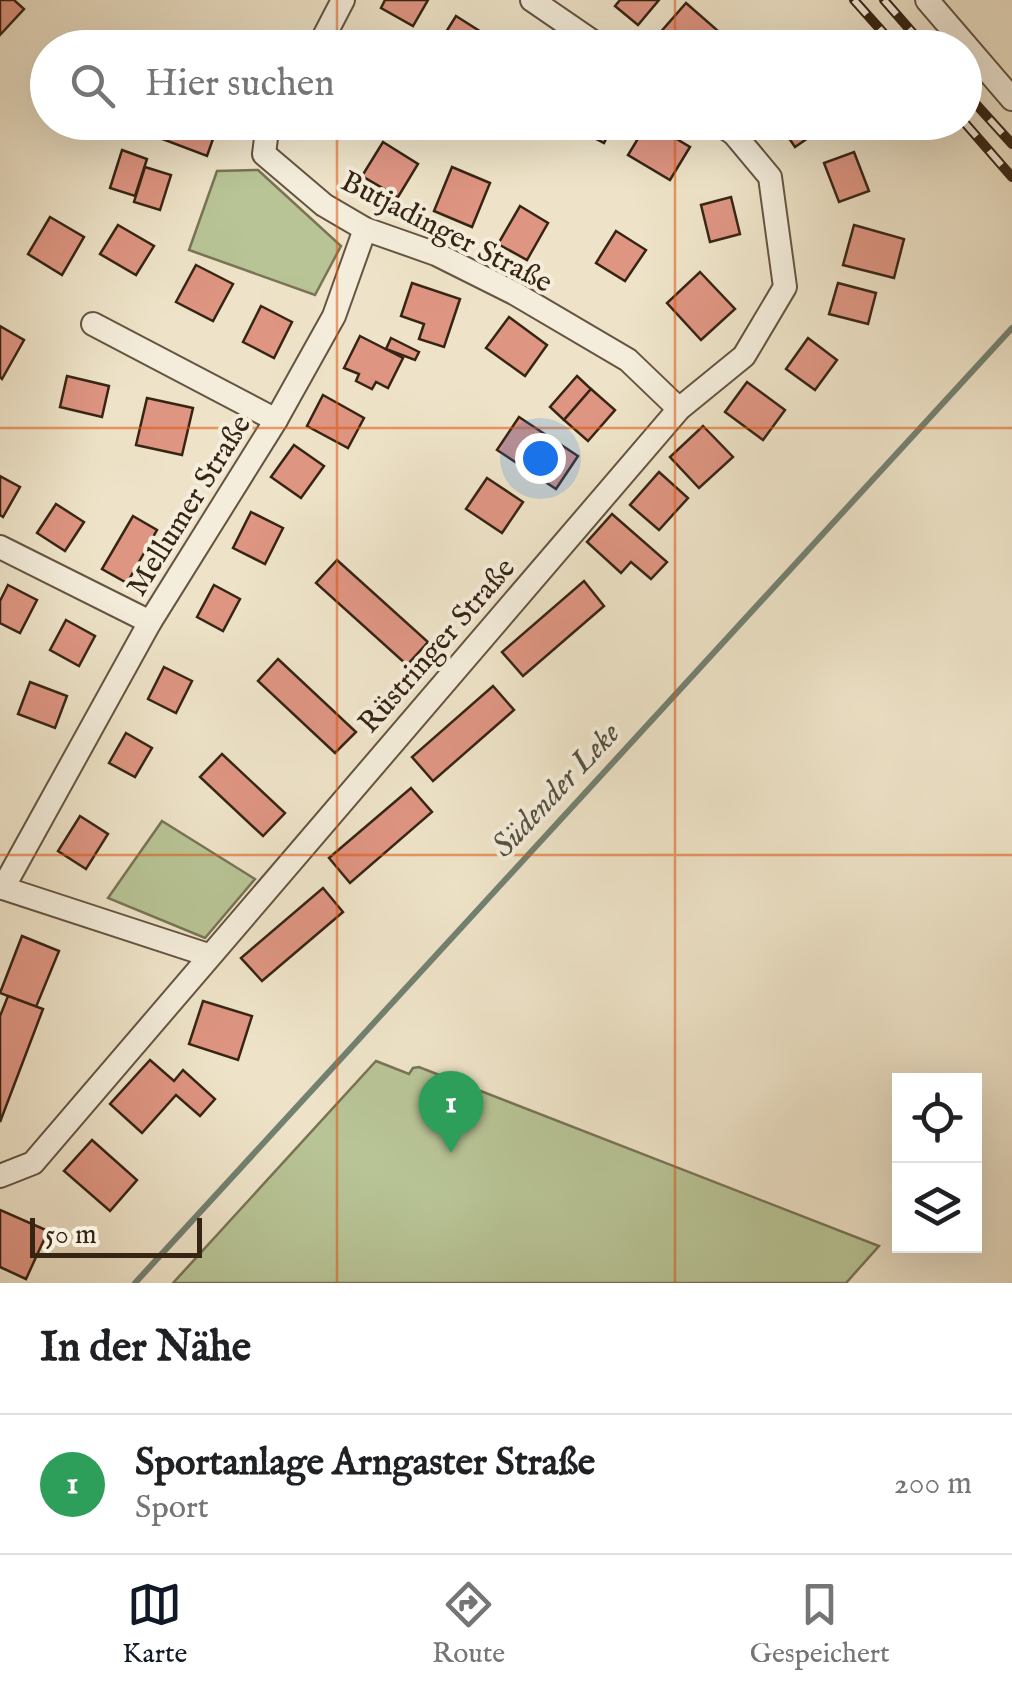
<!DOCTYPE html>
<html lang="de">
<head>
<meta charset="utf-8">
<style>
  body { margin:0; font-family:"IM FELL English",serif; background:#f6f6f6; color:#202124 }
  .controls { position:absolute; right:30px; bottom:30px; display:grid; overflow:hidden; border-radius:0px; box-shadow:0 10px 40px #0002 }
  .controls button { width:90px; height:90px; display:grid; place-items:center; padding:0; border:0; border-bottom:2px solid #e0e0e0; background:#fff; color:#202124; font:50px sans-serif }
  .scale { position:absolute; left:30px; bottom:25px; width:172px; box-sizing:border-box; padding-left:10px; border:5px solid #372514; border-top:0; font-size:28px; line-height:35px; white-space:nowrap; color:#372514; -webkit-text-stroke:8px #f4eddb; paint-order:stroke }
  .you { position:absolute; left:540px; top:458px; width:35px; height:35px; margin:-25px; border:8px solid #fff; border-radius:50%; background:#1a73e8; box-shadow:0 0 0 15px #1a73e833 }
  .badge { display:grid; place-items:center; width:65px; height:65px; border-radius:50%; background:#111827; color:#fff; font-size:32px; font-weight:700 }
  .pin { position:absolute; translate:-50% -82px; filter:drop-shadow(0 2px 5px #0008) }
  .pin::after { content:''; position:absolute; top:52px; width:35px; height:30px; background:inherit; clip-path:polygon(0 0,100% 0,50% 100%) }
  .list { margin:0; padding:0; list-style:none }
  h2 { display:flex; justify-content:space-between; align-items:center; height:130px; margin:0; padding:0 40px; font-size:42px }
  h2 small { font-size:32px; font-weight:400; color:#757577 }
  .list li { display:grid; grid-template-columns:65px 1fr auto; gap:30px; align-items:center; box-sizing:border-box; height:140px; padding:0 40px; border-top:2px solid #e0e0e0 }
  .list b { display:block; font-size:38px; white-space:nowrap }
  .list p { margin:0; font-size:32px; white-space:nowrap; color:#757577 }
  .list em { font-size:32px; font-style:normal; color:#757577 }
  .icon { flex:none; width:55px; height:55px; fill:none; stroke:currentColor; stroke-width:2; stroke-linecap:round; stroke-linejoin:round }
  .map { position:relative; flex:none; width:1012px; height:1283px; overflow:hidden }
  .search { position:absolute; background:#fff; box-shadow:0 10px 40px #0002; left:30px; right:30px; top:30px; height:110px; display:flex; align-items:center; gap:25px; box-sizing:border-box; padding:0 35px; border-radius:55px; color:#757577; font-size:38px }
  .sheet { height:270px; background:#fff }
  nav { display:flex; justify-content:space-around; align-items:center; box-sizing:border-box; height:140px; border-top:2px solid #e0e0e0; background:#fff; font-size:28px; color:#757577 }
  nav a { display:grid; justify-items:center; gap:5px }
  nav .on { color:#111827 }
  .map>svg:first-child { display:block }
</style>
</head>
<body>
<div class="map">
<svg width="1012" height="1283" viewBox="0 0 1012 1283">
  <rect width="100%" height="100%" fill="#eee3c8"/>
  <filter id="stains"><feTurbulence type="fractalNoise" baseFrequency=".002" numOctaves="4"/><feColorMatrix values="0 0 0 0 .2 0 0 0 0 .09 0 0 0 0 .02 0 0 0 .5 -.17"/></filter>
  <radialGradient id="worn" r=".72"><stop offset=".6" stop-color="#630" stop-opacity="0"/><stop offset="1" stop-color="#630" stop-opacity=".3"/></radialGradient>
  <!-- green -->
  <g fill="#b8c496" stroke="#787455" stroke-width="2.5">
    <path d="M258,170L341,246L315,295L189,250L217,171Z"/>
    <path d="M162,821L255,879L205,938L108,898Z"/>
    <path d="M376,1061L409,1074L413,1068L419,1067L879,1246L846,1283H173Z"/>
  </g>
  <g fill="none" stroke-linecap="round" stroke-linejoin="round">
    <!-- stream -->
    <path stroke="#738171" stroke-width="6" d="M135,1283L1012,328"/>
  </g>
  <!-- building -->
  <g fill="#de9582" stroke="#372514" stroke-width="2.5">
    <path d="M0,0H14L24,9L0,35Z"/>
    <path d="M385,0H428L413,26L381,8Z"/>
    <path d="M620,0H659L638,25L615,6Z"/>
    <path d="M686,3L717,30L701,48H675L659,34Z"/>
    <path d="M456,16L489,37L482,48H436Z"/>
    <path d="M162,122H219L207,156L157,137Z"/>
    <path d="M317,122H344L338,134Z"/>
    <path d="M575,122H614L604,143L573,127Z"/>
    <path d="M648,122L690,147L670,180L628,155Z"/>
    <path d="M778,122H825L827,125L795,147Z"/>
    <path d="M383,142L418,164L398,197L362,176Z"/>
    <path d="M122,150L147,159L135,196L110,188Z"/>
    <path d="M854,152L869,191L839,202L824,163Z"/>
    <path d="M145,167L171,175L160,210L134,202Z"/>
    <path d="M452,167L490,183L472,227L434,211Z"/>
    <path d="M731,197L740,234L710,242L701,205Z"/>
    <path d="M520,206L548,223L527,260L498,244Z"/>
    <path d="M50,217L84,237L62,275L28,254Z"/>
    <path d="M118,225L154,246L136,275L100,254Z"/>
    <path d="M854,225L904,239L894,278L843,265Z"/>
    <path d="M616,231L646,250L625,281L596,263Z"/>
    <path d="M196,265L233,284L213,321L176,302Z"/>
    <path d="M700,272L735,309L701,340L667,303Z"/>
    <path d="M412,283L460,299L444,347L419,339L424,324L401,316Z"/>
    <path d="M838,283L876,293L868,324L829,314Z"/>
    <path d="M261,306L292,322L274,358L243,342Z"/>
    <path d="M509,317L547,345L525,376L486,348Z"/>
    <path d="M0,326L24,340L2,379L0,377Z"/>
    <path d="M360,336L403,358L388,388L376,382L372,389L356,381L359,374L344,368Z"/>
    <path d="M391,338L419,352L415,360L386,349Z"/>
    <path d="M808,338L837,360L815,390L786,369Z"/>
    <path d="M67,376L109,386L102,417L60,407Z"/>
    <path d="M577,376L591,389L564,420L550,407Z"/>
    <path d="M747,382L785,410L763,440L725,412Z"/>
    <path d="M591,389L615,410L588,441L564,420Z"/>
    <path d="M323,395L364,418L348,448L307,426Z"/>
    <path d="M147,398L193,408L182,455L136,445Z"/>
    <path d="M519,417L578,456L556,489L497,450Z"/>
    <path d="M703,426L733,457L699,488L670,457Z"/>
    <path d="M294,445L324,466L301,498L271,477Z"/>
    <path d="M659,472L688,498L659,530L630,505Z"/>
    <path d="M0,476L20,487L3,517L0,515Z"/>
    <path d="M487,478L523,502L502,533L466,509Z"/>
    <path d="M56,504L84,522L65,551L37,533Z"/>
    <path d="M251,512L283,528L265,564L233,548Z"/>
    <path d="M612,514L667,562L651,579L631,562L621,573L587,542Z"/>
    <path d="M133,516L157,530L127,583L102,569Z"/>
    <path d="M337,560L428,642L407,665L316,583Z"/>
    <path d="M584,581L604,606L523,676L502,652Z"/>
    <path d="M8,585L37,600L20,633L0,623V601Z"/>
    <path d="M214,585L240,599L223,631L197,617Z"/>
    <path d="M66,620L95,636L79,666L50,650Z"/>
    <path d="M278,659L356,732L335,753L258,681Z"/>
    <path d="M164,667L192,681L176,713L148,699Z"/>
    <path d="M30,682L67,696L55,728L18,714Z"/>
    <path d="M493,686L514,710L433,781L412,757Z"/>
    <path d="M126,733L152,748L135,777L109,763Z"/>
    <path d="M222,754L285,813L263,836L200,777Z"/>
    <path d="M411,788L432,812L350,883L329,858Z"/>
    <path d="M80,816L108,834L86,869L58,851Z"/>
    <path d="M323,888L343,912L262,981L241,958Z"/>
    <path d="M22,936L59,951L36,1007L0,993Z"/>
    <path d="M8,996L43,1009L0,1122V1016Z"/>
    <path d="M203,1001L252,1016L238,1060L189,1044Z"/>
    <path d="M150,1060L174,1081L183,1070L215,1099L200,1116L176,1095L142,1133L110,1104Z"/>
    <path d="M92,1140L137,1180L110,1211L64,1171Z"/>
    <path d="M0,1210L48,1231L26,1279L0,1267Z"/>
  </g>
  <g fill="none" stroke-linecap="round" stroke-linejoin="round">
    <!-- minor casing -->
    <g stroke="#655441" stroke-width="26">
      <g id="minor">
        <path d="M532,0L602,48"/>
        <path d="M927,0L1012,99"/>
        <path d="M318,48L343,0"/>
        <path d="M268,122L264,154L324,205L365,229L436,254L514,293L628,360L679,409"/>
        <path d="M93,324L276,420"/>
        <path d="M0,547L150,622"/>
        <path d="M0,887L208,955"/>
        <path d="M3,888L150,622L276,420L334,316L365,229"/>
        <path d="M0,1176L33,1163L679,409L744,356L785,287L770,177L734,134L717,122"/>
      </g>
    </g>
    <!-- minor -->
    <use href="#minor" stroke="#f4eddb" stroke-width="22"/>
    <!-- rail casing -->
    <g stroke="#372514" stroke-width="10">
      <g id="rail">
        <path d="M854,0L897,48"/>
        <path d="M884,0L926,48"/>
        <path d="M964,91L1012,144"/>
        <path d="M964,122L1012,177"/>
      </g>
    </g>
    <!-- rail -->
    <use href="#rail" stroke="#f4eddb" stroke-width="6" stroke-dasharray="19" stroke-linecap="butt"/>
  </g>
  <!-- grid -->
  <path fill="none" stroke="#df560c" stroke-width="2.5" stroke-opacity="0.55" d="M337,0V48M675,0V48M337,122V1283M675,122V1283M0,428H1012M0,855H1012"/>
  <g text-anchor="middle" stroke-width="8" stroke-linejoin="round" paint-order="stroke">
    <!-- street labels -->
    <g font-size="30" fill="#372514" stroke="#f4eddb">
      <text transform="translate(447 231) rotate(27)" y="10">Butjadinger Straße</text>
      <text transform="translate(188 505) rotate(-58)" y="10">Mellumer Straße</text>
      <text transform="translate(436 645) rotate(-49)" y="10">Rüstringer Straße</text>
    </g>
    <!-- water labels -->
    <g font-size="32" font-style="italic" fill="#555342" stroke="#f4eddb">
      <text transform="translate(555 789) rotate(-47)" y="11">Südender Leke</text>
    </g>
  </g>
  <rect width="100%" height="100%" filter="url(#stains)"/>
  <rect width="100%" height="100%" fill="url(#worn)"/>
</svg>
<div class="controls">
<button><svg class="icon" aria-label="locate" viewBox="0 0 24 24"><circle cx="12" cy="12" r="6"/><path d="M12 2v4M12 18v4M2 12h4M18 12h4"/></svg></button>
<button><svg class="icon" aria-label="layers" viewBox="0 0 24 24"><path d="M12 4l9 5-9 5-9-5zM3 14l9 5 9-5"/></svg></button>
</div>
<div class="scale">50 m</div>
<div class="you"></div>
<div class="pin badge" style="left:451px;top:1153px;background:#2e9e5b">1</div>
<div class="search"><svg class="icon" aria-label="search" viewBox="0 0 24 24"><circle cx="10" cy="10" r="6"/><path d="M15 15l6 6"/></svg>Hier suchen</div>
</div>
<section class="sheet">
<h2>In der Nähe<small></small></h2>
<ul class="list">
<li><span class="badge" style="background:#2e9e5b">1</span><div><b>Sportanlage Arngaster Straße</b><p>Sport</p></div><em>200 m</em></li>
</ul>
</section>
<nav>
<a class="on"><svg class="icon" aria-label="map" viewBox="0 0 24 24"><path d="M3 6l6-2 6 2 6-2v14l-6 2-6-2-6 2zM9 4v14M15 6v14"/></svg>Karte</a>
<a><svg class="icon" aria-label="directions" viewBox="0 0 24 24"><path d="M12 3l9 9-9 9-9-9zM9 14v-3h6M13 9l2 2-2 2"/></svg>Route</a>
<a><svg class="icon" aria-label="saved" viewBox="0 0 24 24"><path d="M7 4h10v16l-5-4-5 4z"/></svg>Gespeichert</a>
</nav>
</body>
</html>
